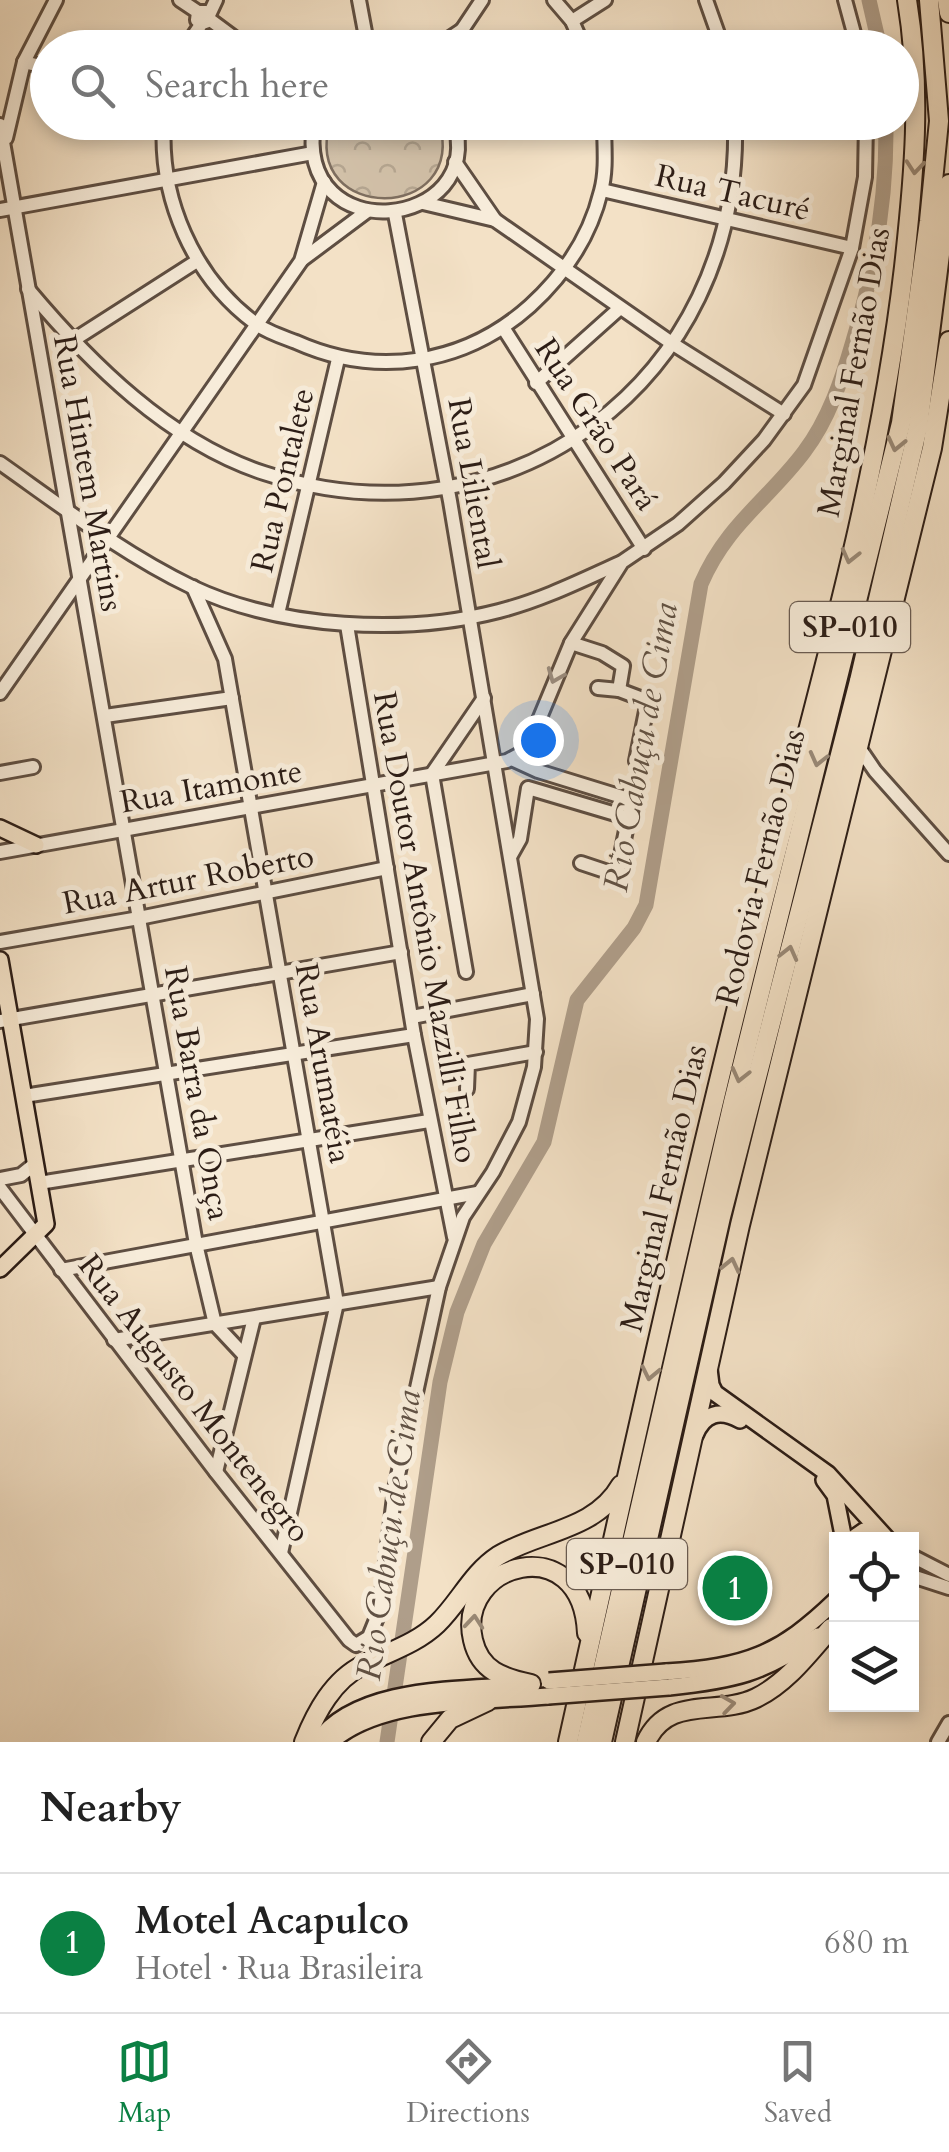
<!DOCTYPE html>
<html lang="en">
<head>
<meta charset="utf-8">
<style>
  body { margin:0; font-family:Cardo,serif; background:#f6f6f6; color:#222 }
  .controls { position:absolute; right:30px; bottom:30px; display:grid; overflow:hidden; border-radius:0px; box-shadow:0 5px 15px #0003 }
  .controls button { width:90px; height:90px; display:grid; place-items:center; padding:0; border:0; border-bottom:2px solid #e0e0e0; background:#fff; color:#222; font:50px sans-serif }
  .you { position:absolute; left:538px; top:740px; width:35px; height:35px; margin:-25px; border:8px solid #fff; border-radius:50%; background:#1a73e8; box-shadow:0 0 0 15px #1a73e833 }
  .badge { display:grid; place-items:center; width:65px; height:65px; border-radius:50%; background:#0b8043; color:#fff; font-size:32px; font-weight:700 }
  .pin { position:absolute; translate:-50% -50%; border:5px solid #fff; box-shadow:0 2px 10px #0006 }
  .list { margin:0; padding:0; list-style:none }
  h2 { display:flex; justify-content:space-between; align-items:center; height:130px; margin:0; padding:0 40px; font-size:42px }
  h2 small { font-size:32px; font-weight:400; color:#767676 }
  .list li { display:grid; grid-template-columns:65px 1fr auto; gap:30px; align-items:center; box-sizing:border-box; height:140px; padding:0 40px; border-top:2px solid #e0e0e0 }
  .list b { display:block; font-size:38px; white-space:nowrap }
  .list p { margin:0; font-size:32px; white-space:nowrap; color:#767676 }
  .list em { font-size:32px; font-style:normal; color:#767676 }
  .icon { flex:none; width:55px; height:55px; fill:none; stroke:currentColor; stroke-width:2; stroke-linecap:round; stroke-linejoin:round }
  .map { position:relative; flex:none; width:949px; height:1742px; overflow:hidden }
  .search { position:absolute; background:#fff; box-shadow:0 5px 15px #0003; left:30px; right:30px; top:30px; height:110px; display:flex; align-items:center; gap:25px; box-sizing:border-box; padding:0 35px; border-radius:55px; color:#767676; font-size:38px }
  .sheet { height:270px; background:#fff }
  nav { display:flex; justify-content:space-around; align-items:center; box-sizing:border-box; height:140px; border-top:2px solid #e0e0e0; background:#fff; font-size:28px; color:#767676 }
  nav a { display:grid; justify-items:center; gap:5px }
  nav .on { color:#0b8043 }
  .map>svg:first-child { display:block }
</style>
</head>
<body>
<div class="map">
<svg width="949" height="1742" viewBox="0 0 949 1742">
  <defs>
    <pattern id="park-crowns" width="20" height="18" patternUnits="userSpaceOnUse" patternTransform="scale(2.5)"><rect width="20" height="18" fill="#d1c0a8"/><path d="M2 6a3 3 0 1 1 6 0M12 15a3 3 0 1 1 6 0" fill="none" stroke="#b4a590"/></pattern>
  </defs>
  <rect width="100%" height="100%" fill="#f3e1c6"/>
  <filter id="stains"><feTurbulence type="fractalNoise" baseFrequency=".002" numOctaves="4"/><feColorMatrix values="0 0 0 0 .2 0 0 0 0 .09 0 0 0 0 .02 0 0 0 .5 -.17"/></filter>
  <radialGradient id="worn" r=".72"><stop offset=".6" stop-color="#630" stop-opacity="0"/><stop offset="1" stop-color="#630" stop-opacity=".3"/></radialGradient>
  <!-- park -->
  <path fill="url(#park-crowns)" stroke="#7e6e5f" stroke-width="2.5" d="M439,122C469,223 301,224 330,123Z"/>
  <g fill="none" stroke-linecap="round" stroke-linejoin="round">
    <!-- river -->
    <g stroke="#af9e8a" stroke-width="15">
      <path d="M869,0L880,48"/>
      <path d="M387,1742L440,1382L457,1312L484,1244L544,1142L577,1000L634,928L646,905L701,584C726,525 768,500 804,452C829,419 842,379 853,341C875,269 887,198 886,122"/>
    </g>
    <!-- minor casing -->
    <g stroke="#5e4e42" stroke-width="18">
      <g id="minor">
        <path d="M180,0L198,12H206L209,17L206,22L197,20L198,12"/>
        <path d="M359,0L368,48"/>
        <path d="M554,0L572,21L584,48"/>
        <path d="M706,0L723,48"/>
        <path d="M845,0L858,48"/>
        <path d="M209,15L216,0"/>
        <path d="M209,19L248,48"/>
        <path d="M572,21L605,0"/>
        <path d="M185,48L202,23"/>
        <path d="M435,48L462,30"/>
        <path d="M457,48L462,30L482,0"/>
        <path d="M24,62L48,68"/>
        <path d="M164,122C159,198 193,277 255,323C266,332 283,337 296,342C376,378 464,365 530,306C564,275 590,237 601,191C607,169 604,145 604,122"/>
        <path d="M314,122C294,253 488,229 454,122"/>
        <path d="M0,125L196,1244L215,1324L244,1355"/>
        <path d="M457,129L491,122"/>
        <path d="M6,138L24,62L56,0"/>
        <path d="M455,162L495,220"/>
        <path d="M602,190L852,248"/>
        <path d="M423,203L495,220L673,344L784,414"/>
        <path d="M0,210L313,153"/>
        <path d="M303,259L366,212"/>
        <path d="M28,289C90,363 169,442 264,473C508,553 742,381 735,122"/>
        <path d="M504,329L644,549"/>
        <path d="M72,341L197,261"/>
        <path d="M536,383L620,308"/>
        <path d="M0,463C61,506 125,555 192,587C281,629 406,635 499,611C542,600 580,581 620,563"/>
        <path d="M193,587L225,659L337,1303L281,1553"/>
        <path d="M278,614L338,359"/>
        <path d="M347,625L414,1035L454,1237"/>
        <path d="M571,643L602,653L623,666L619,690"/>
        <path d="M598,688L619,690L648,701L636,761"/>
        <path d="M0,693L301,261L324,182"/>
        <path d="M105,716L232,698"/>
        <path d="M858,746L875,771L949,854"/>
        <path d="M514,760L538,771L632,800L617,875L581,863"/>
        <path d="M0,773L33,767"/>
        <path d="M0,852L507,761L522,753L529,744L571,643L622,562L678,524L724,483L764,440L804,385L852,248L865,177L866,122"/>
        <path d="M511,855L520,839L528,788L629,818"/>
        <path d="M0,942L139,918L387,868"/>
        <path d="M466,972L432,774L484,698"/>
        <path d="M412,1017L533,994"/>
        <path d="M0,1021L401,952"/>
        <path d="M467,1089L468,1064L536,1052"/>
        <path d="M24,1096L414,1035"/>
        <path d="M0,1179L21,1175L36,1163"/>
        <path d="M39,1183L429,1121"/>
        <path d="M0,1188L216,1472L349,1640L356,1645L369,1637L380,1610L395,1489L439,1287L463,1217L493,1172L519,1122L534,1067L537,1019L450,501L395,214"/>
        <path d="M61,1270L477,1193"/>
        <path d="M114,1340L439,1287"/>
        <path d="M216,1472L254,1318"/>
        <path d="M912,1556L949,1575"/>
        <path d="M912,1576L949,1588"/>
        <path d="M938,1742L949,1723"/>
      </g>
    </g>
    <!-- major casing -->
    <g stroke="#2c1d16" stroke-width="20">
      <g id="major">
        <path d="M0,828L36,845"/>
        <path d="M0,960L46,1224L0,1269"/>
        <path d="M709,1369L711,1385L715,1393L828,1474L888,1540"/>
        <path d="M695,1435C704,1413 720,1409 740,1420"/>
        <path d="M824,1480L835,1495L844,1540"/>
        <path d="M851,1540L864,1531H878"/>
        <path d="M666,1672C746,1667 779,1655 836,1600"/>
        <path d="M669,1687C735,1680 762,1674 818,1636"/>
        <path d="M317,1742C356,1686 461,1690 523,1685"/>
        <path d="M331,1742C381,1697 482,1702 548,1696"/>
      </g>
    </g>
    <!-- highway casing -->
    <g stroke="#2c1d16" stroke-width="22">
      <g id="highway">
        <path d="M947,0L949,13"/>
        <path d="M531,1684C503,1678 480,1671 473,1640C455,1563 582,1527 587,1633"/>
        <path d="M304,1742C316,1712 333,1680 363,1665C388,1652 416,1644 437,1624C459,1603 472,1573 498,1556C539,1531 595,1531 621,1485"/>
        <path d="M431,1742L450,1719L488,1701"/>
        <path d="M568,1742C628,1471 688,1200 756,931C811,712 878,492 904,267C914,177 922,91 907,0"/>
        <path d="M586,1742L733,1102L901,423L929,221L939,121L929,0"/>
        <path d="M602,1742L721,1217L859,681L918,427L949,184"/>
        <path d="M625,1742L740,1225L932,448L949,341"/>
        <path d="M646,1742C668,1694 717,1717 756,1698C787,1683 809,1653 831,1628"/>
      </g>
    </g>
    <!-- minor -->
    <use href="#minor" stroke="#f7ecda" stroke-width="12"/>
    <!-- major -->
    <use href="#major" stroke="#f3e1c6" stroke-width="15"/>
    <!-- highway -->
    <use href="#highway" stroke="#f3e1c6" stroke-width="18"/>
    <!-- major-bridge casing -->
    <g stroke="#2c1d16" stroke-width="20" stroke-linecap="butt">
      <g id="major-bridge">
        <path d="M549,1681L666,1672"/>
        <path d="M548,1696L669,1687"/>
      </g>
    </g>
    <!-- major-bridge -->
    <use href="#major-bridge" stroke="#f3e1c6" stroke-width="15"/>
  </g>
  <!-- one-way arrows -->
  <defs><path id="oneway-chevron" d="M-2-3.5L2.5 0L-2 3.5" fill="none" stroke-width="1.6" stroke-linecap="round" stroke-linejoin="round" transform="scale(2.5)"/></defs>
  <g stroke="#998977">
    <use href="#oneway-chevron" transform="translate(915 167) rotate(95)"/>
    <use href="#oneway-chevron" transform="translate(896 444) rotate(103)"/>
    <use href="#oneway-chevron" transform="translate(850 556) rotate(104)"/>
    <use href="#oneway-chevron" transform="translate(818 759) rotate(104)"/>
    <use href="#oneway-chevron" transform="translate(789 953) rotate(-76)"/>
    <use href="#oneway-chevron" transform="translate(740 1075) rotate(104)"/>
    <use href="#oneway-chevron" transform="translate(731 1265) rotate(-77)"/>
    <use href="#oneway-chevron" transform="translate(650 1373) rotate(102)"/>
    <use href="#oneway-chevron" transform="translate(474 1622) rotate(-85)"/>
    <use href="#oneway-chevron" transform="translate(728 1704) rotate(-8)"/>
  </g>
  <use stroke="#9c8f82" href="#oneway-chevron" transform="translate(555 676) rotate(112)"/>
  <g text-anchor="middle" stroke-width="10" stroke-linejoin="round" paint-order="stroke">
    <!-- shield labels -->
    <g fill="#f7ecda" stroke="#695b51" stroke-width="2.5">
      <rect x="790" y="602" width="120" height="50" rx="8"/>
      <rect x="567" y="1539" width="120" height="50" rx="8"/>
    </g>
    <g font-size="30" font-weight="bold" fill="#2c1d16">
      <text x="850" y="637">SP-010</text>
      <text x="627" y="1574">SP-010</text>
    </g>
    <!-- street labels -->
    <g font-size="32" fill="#2c1d16" stroke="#f7ecda">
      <text transform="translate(733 192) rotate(13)" y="11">Rua Tacuré</text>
      <text transform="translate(853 372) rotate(-80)" y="11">Marginal Fernão Dias</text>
      <text transform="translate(597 424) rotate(57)" y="11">Rua Grão Pará</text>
      <text transform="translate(89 473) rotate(80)" y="11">Rua Hintem Martins</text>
      <text transform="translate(282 480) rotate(-77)" y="11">Rua Pontalete</text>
      <text transform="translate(474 483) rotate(80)" y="11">Rua Liliental</text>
      <text transform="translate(211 786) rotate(-10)" y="11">Rua Itamonte</text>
      <text transform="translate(760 867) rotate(-76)" y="11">Rodovia Fernão Dias</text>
      <text transform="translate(188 879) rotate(-11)" y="11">Rua Artur Roberto</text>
      <text transform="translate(426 927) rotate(80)" y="11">Rua Doutor Antônio Mazzilli Filho</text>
      <text transform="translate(324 1063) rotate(80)" y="11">Rua Arumatéia</text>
      <text transform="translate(198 1093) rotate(80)" y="11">Rua Barra da Onça</text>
      <text transform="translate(663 1188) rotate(-77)" y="11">Marginal Fernão Dias</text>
      <text transform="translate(195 1398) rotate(52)" y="11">Rua Augusto Montenegro</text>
    </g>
    <!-- water labels -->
    <g font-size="35" font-style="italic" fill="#605144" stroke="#f7ecda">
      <text transform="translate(640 747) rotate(-80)" y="12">Rio Cabuçu de Cima</text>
      <text transform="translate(388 1535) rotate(-82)" y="12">Rio Cabuçu de Cima</text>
    </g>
  </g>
  <rect width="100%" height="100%" filter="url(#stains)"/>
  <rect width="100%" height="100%" fill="url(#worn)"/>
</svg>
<div class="controls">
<button><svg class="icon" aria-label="locate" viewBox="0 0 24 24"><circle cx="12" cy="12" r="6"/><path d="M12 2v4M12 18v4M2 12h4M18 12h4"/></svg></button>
<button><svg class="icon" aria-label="layers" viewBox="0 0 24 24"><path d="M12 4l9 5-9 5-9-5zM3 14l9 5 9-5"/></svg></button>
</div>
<div class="you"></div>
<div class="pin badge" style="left:735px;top:1588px">1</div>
<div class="search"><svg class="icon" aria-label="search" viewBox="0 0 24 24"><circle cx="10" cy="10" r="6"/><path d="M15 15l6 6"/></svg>Search here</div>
</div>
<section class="sheet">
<h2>Nearby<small></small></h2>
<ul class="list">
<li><span class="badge">1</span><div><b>Motel Acapulco</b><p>Hotel · Rua Brasileira</p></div><em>680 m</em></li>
</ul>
</section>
<nav>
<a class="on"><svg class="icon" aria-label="map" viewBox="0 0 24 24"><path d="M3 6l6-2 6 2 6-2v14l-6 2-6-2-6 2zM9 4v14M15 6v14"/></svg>Map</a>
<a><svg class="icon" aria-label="directions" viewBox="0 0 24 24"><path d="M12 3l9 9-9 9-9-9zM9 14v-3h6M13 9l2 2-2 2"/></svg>Directions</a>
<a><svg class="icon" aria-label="saved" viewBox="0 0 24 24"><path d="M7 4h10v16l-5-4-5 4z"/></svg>Saved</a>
</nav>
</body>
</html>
